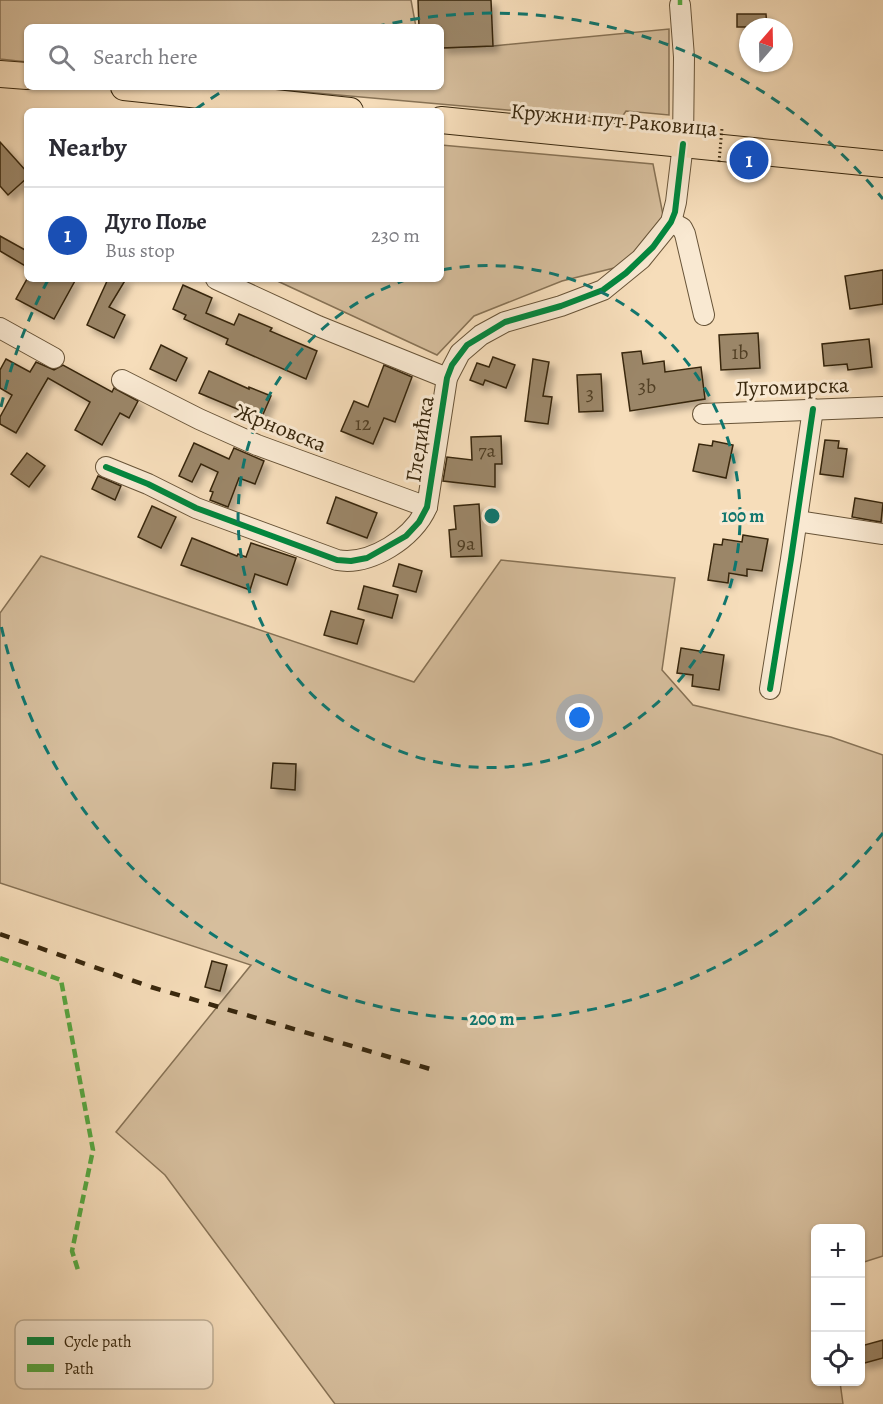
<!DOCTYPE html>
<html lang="en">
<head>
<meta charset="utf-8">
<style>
  body { margin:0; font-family:Alegreya,serif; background:#f2f2f3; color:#2b2b33 }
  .controls { position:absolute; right:18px; bottom:18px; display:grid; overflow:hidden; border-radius:9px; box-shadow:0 2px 4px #0004 }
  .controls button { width:54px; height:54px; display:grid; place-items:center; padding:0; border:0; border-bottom:2px solid #e1e1e2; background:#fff; color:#2b2b33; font:30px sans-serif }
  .compass { position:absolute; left:739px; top:18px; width:54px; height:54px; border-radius:50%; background:#fff; box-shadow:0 2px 4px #0004; rotate:20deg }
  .you { position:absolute; left:580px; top:718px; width:21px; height:21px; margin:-15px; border:4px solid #fff; border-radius:50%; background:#1a73e8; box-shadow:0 0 0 9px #1a73e833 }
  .badge { display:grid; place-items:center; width:39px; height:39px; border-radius:50%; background:#2563eb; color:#fff; font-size:20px; font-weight:700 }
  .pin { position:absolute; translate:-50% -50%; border:3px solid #fff; box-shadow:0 2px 6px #0006 }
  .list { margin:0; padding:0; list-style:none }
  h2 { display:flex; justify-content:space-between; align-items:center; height:78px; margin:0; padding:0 24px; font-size:26px }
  h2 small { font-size:20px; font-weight:400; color:#7c7c81 }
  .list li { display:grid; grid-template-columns:39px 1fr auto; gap:18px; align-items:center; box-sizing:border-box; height:96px; padding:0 24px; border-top:2px solid #e1e1e2 }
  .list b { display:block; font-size:22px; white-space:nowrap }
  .list p { margin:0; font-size:20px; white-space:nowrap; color:#7c7c81 }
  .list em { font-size:20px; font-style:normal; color:#7c7c81 }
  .icon { flex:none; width:33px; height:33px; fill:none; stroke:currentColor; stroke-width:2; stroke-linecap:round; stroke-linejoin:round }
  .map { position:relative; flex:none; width:883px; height:1404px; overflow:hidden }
  .search { position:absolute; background:#fff; box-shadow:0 2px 4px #0004; left:24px; top:24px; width:420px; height:66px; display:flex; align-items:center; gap:15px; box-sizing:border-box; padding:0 21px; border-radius:9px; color:#7c7c81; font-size:22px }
  .panel { position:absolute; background:#fff; box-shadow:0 2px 4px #0004; left:24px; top:108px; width:420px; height:174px; border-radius:9px }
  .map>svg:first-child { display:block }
</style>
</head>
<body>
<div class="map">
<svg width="883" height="1404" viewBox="0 0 883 1404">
  <defs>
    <filter id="shadow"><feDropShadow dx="5.5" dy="5.5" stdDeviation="3" flood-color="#0004"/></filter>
  </defs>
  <rect width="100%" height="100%" fill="#f6ddba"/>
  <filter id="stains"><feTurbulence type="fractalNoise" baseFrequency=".00333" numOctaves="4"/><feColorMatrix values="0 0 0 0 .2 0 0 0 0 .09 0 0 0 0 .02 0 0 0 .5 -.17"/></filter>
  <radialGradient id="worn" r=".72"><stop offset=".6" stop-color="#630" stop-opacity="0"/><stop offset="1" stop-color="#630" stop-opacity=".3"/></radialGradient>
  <!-- green -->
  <g fill="#d6be9d" stroke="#877255" stroke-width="1.5">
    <path d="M0,0H411L416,27H27V62L0,59Z"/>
    <path d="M669,29V115L626,111L620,120L248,87H441V48L493,46Z"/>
    <path d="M441,145L653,164L664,220L622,266L562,281L474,316L437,355L273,279H441Z"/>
    <path d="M41,556L414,682L501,560L675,578L662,670L693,705L831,737L883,755V1256L861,1263L860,1228H816V1382H840L843,1404H335L165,1175L116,1132L251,965L0,883V613Z"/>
  </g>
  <!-- building -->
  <g fill="#9b8667" stroke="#38270d" stroke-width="1.5" filter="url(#shadow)">
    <path d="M418,0H491L493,46L441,48V27H419Z"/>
    <path d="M737,14H766L767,27H737Z"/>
    <path d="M0,142L27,172V178L8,195L0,186Z"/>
    <path d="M0,236L27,251V267L0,251Z"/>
    <path d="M883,270V304L850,309L845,276Z"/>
    <path d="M27,279H76L54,319L16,299Z"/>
    <path d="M108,279H126L109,307L125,315L114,338L87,325Z"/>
    <path d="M183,285L212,298L206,313L234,325L239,314L272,328L270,331L317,351L306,379L226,344L228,339L184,319L186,315L173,309Z"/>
    <path d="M758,333L760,368L721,370L719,335Z"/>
    <path d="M869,339L872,367L848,370L847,364L824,366L822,344Z"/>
    <path d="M161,345L187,358L176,381L150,369Z"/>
    <path d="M641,351L643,364L664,361L665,372L701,367L705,399L630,411L622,353Z"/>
    <path d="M493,357L515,365L506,388L485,380L483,385L470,380L477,363L489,367Z"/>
    <path d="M6,359L30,372L36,362L54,370L63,365L112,392L114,388L138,401L129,418L120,413L102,445L75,430L90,402L48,378L16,433L0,424V417L12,395L0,388V370Z"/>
    <path d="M533,359L549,362L543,396L552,397L548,424L525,421Z"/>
    <path d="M384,365L412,377L395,422L384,418L373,444L341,431L354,401L368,407Z"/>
    <path d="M209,371L249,389V387L271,396L261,419L199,393Z"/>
    <path d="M601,374L603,411L579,412L577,375Z"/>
    <path d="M501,436L502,464H495V487L443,481L447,457L472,460L471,437Z"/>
    <path d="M825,440L839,441L838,448L847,449L843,477L820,474Z"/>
    <path d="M713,441L733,445L726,478L693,471L699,444L712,446Z"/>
    <path d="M194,443L229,459L234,448L264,461L255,484L239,478L228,507L210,500L213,492L210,491L218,472L201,464L192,482L179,476Z"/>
    <path d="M27,453L45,466L29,487L11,474Z"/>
    <path d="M98,476L121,486L115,500L92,489Z"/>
    <path d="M336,497L377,513L367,538L327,523Z"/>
    <path d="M855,498L883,503L881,522L852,517Z"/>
    <path d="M479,504L482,556L451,557L449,530L456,529L454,506Z"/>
    <path d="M152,506L176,517L161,548L138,537Z"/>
    <path d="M743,535L768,539L762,571L747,569V576L729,573L728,583L708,580L714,544L722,545L723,539L742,542Z"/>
    <path d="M192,538L237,556L238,554L246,557L251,543L296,558L287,585L255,574L250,590L181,565Z"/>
    <path d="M399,564L422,571L416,592L393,586Z"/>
    <path d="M364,586L398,595L392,618L358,609Z"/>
    <path d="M331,611L364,620L357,644L324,635Z"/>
    <path d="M681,648L724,655L719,690L692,686L693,675L677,673Z"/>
    <path d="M273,763L296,764L295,790L271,788Z"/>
    <path d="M212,961L227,965L220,991L205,987Z"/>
    <path d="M883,1340V1358L861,1364V1346Z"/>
  </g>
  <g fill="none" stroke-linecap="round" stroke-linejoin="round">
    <!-- minor casing -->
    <g stroke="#685438" stroke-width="22">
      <g id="minor">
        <path d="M671,222L682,228L685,234L704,315"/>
        <path d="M216,279L318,326L447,378"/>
        <path d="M0,328L54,358"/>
        <path d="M122,380L199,419L257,445L427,507"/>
        <path d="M703,414L883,407"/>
        <path d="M106,467L148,484L196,508L337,560C370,566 414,538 427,507L447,378L460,353L481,335L505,322L561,306L603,290L641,259L671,222L676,202L683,144L684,57L680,5"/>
        <path d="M797,521L883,534"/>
        <path d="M770,689L791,559L813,409"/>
      </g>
    </g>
    <!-- major casing -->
    <g stroke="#38270d" stroke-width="28">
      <g id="major">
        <path d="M0,74L27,76"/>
        <path d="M124,87L350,111"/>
        <path d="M441,120L883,164"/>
      </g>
    </g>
    <!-- minor -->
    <use href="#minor" stroke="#f9e9d2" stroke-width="20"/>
    <!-- major -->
    <use href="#major" stroke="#f6ddba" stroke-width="26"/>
    <!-- rail -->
    <path stroke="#38270d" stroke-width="4.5" stroke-dasharray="10 10" stroke-linecap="butt" d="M0,934L151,987L430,1069"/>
    <!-- path-bridge -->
    <path stroke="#38270d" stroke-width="3" stroke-dasharray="1.5 3" stroke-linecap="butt" d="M719,162L722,128"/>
    <!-- quiet -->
    <g stroke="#55aa41" stroke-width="4.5" stroke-dasharray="9 4.5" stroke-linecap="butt">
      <path d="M680,0V5"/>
      <path d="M0,958L61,980L93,1150L72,1251L78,1270"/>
    </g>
    <!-- cycleway casing -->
    <g stroke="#f9e9d2" stroke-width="10">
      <g id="cycleway">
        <path d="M106,467L148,484L196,508L337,560L351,561L367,558L406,536L419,522L427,507L447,378L452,365L467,345L505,322L561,306L603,290L626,273L653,247L671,222L675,212L683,144"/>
        <path d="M770,689L791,559L813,409"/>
      </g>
    </g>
    <!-- cycleway -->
    <use href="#cycleway" stroke="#00873e" stroke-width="6"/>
  </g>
  <!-- distance rings -->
  <g fill="none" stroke="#0f766e" stroke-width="3" stroke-dasharray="10 8">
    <path d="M442 270A251 251 0 1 1 408 279"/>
    <path d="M883 833A503 503 0 0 1 1 625M1 407A503 503 0 0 1 48 280M196 109A503 503 0 0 1 229 87M375 27A503 503 0 0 1 883 199"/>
  </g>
  <g text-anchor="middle" stroke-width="6" stroke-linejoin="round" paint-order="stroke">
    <!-- number labels -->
    <g font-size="20" fill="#513f24">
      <text x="740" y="359">1b</text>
      <text x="647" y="393">3b</text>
      <text x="590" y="400">3</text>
      <text x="363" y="430">12</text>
      <text x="487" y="457">7a</text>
      <text x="466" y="550">9a</text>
    </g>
    <!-- street labels -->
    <g font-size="22" fill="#38270d" stroke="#f9e9d2">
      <text transform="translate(614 119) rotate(5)" y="8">Кружни пут Раковица</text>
      <text transform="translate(792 386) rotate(-2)" y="8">Лугомирска</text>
      <text transform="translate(281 427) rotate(22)" y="8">Жрновска</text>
      <text transform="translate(419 439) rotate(-81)" y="8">Гледићка</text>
    </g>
  </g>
  <!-- legend -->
  <rect x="15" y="1320" width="198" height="69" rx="9" fill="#f9e9d2" stroke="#bfaf97" stroke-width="1.5"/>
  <rect x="27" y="1337" width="27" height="8" fill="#00873e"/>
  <rect x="27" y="1364" width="27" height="8" fill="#55aa41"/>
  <g font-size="16" fill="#38270d">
    <text x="64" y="1347">Cycle path</text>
    <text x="64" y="1374">Path</text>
  </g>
  <circle cx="492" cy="516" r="9" fill="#0f766e" stroke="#f9e9d2" stroke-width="3"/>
  <g font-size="18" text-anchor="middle" font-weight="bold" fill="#0f766e" stroke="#f9e9d2" stroke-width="6" stroke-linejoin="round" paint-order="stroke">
    <text x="743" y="522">100 m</text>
    <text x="492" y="1025">200 m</text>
  </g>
  <rect width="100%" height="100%" filter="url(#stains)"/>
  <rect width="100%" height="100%" fill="url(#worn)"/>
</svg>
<div class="controls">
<button>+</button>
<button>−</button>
<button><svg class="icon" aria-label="locate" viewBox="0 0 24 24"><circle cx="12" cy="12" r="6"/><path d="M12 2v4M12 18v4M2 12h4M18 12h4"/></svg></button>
</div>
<svg class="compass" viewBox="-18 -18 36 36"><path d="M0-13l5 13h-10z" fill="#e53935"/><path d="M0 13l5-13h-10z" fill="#7c7c81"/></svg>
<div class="you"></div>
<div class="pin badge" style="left:749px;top:160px;background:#1a4fb4">1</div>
<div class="search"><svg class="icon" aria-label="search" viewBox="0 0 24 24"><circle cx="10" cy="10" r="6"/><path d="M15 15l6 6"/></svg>Search here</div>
<section class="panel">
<h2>Nearby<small></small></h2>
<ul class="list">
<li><span class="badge" style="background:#1a4fb4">1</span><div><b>Дуго Поље</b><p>Bus stop</p></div><em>230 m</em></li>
</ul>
</section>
</div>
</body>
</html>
